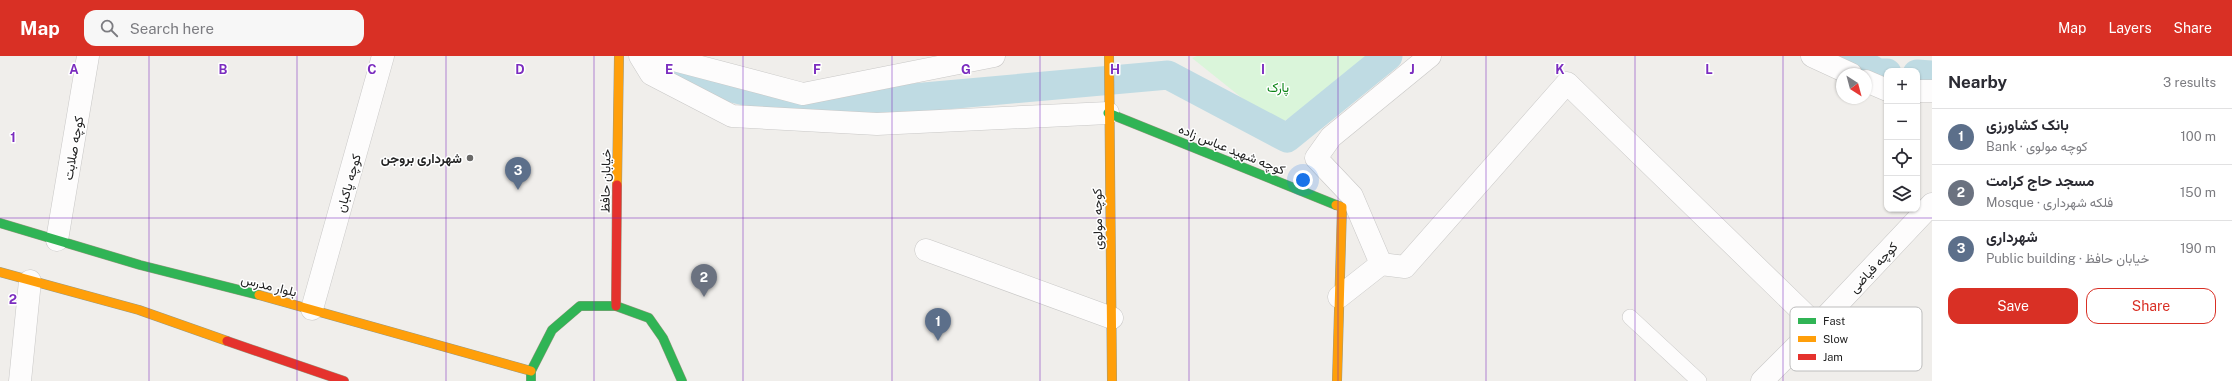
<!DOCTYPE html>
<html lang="en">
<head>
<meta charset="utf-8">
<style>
  body { margin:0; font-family:"Public Sans",Vazirmatn,sans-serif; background:#f7f7f7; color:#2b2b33 }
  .controls { position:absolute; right:12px; top:12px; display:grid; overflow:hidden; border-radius:8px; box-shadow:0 1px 3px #0004 }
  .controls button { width:36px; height:36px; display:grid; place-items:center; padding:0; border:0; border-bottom:1px solid #e1e1e2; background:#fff; color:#2b2b33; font:20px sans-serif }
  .compass { position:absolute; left:1836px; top:12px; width:36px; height:36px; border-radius:50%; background:#fff; box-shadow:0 1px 3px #0004; rotate:144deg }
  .you { position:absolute; left:1303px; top:124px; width:14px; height:14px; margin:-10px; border:3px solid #fff; border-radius:50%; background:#1a73e8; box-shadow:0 0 0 6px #1a73e833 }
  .badge { display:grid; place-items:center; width:26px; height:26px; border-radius:50%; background:#d93025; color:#fff; font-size:13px; font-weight:700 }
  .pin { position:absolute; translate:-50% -33px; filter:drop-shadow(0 1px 2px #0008) }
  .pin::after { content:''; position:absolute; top:21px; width:14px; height:12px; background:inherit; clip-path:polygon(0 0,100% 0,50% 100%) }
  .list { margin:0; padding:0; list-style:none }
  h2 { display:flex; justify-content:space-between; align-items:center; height:52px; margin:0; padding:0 16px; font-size:17px }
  h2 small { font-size:13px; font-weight:400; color:#7c7c81 }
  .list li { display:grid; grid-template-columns:26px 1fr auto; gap:12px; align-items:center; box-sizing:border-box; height:56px; padding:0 16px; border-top:1px solid #e1e1e2 }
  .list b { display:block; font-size:15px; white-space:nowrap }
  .list p { margin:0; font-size:13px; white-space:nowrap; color:#7c7c81 }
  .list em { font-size:13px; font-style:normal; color:#7c7c81 }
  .actions { display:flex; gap:8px; padding:12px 16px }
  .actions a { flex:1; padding:9px 0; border:1px solid #d93025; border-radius:12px; text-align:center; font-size:14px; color:#d93025 }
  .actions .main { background:#d93025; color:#fff }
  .icon { flex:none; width:22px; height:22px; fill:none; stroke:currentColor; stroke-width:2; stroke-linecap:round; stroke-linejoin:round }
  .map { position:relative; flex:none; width:1932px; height:325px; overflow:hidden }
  header { display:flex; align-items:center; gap:24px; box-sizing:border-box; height:56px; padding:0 20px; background:#d93025; color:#fff }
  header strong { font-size:19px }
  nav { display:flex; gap:22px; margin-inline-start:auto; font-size:14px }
  .search { width:280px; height:36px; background:#f7f7f7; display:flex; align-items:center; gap:10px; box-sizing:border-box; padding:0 14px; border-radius:12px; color:#7c7c81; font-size:15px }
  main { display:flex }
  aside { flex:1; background:#fff }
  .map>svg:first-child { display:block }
</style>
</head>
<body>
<header>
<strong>Map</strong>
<div class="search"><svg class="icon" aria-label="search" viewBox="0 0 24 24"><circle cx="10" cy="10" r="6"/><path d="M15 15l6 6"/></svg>Search here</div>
<nav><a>Map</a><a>Layers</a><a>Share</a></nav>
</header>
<main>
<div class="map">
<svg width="1932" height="325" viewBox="0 0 1932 325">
  <rect width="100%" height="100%" fill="#f0eeeb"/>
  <!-- park -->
  <path fill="#daf5da" d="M1197,0H1381L1277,70L1192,2Z"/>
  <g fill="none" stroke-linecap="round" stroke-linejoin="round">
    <!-- canal -->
    <g stroke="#bfdbe3" stroke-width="29">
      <path d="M1848,0L1878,17H1887"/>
      <path d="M665,16L812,51L1168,19L1287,82L1388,0"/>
      <path d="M1917,18L1932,19"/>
    </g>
    <!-- lane casing -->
    <g stroke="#c9c8c7" stroke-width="16">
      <path id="lane" d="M1630,261L1699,325"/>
    </g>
    <!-- street casing -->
    <g stroke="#c9c8c7" stroke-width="23">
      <g id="street">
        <path d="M640,0L651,18L732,60L877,68L1108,57"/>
        <path d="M659,0L803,38L994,0"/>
        <path d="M1812,0L1851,18"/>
        <path d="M1866,25L1887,34"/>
        <path d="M1917,35H1932"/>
        <path d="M57,184L88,0"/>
        <path d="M926,194L1112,262"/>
        <path d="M1381,208L1405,211L1567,27L1817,270"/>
        <path d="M1339,241L1381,208L1352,140L1316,102L1331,81L1430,0"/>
        <path d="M312,253L383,0"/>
        <path d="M20,325L30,225"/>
        <path d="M1762,325L1817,270L1932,148"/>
      </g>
    </g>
    <!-- fast casing -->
    <g stroke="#999a82" stroke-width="10">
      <g id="fast">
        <path d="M1108,57L1336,149"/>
        <path d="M0,167L140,209L259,239"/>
        <path d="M531,325V315L552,274L580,250H616L649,262L663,282L682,325"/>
      </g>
    </g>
    <!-- slow casing -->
    <g stroke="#999a82" stroke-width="10">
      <g id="slow">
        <path d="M1109,0L1112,325"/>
        <path d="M617,129L619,0"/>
        <path d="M1336,149L1342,151L1337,325"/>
        <path d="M0,216L139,254L227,285"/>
        <path d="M259,239L531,315"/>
      </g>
    </g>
    <!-- jam casing -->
    <g stroke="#999a82" stroke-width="10">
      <g id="jam">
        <path d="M616,250L617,129"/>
        <path d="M227,285L344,325"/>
      </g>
    </g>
    <!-- lane -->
    <use href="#lane" stroke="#fdfcfc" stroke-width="15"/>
    <!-- street -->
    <use href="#street" stroke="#fdfcfc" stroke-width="22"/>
    <!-- fast -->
    <use href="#fast" stroke="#30b455" stroke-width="9"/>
    <!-- slow -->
    <use href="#slow" stroke="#ff9f0a" stroke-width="9"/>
    <!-- jam -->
    <use href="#jam" stroke="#e5322d" stroke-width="9"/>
  </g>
  <!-- grid -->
  <path fill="none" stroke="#7b2cbf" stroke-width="1" stroke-opacity="0.55" d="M149,0V325M297,0V325M446,0V325M594,0V325M743,0V325M892,0V325M1040,0V325M1189,0V325M1338,0V325M1486,0V325M1635,0V325M1783,0V325M0,162H1932"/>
  <!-- markers -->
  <circle fill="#6a6968" stroke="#fff" stroke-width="1.5" cx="470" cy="102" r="4"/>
  <g text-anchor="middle" stroke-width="3" stroke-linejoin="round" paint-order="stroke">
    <!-- park labels -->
    <g font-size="13" fill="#0c8416" stroke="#fff">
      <text x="1278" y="36">پارک</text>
    </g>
    <!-- street labels -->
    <g font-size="13" fill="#222" stroke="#fff">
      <text transform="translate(73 92) rotate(-80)" y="5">کوچه صلابت</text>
      <text transform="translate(1232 93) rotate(22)" y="5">کوچه شهید عباس زاده</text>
      <text transform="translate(605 125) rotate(-89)" y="5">خیابان حافظ</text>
      <text transform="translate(348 127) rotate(-74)" y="5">کوچه پاکبان</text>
      <text transform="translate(1097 163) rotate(-91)" y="5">کوچه مولوی</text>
      <text transform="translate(1873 211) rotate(-47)" y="5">کوچه فیاضی</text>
      <text transform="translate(269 229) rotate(14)" y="5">بلوار مدرس</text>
    </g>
    <!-- poi labels -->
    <g font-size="13" font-weight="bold" fill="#222" stroke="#fff" text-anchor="end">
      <text x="462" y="107">شهرداری بروجن</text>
    </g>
  </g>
  <!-- legend -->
  <rect x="1790" y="251" width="132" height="64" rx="6" fill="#fff" stroke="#bdbdbd" stroke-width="1"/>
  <rect x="1798" y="262" width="18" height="6" fill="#30b455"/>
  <rect x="1798" y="280" width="18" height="6" fill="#ff9f0a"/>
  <rect x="1798" y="298" width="18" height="6" fill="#e5322d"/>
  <g font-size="11" fill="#222">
    <text x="1823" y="269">Fast</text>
    <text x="1823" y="287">Slow</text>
    <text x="1823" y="305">Jam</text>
  </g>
  <g font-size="13" text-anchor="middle" font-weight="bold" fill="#7b2cbf" stroke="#fff" stroke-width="3" stroke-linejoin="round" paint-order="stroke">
    <text x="74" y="18">A</text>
    <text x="223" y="18">B</text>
    <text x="372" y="18">C</text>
    <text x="520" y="18">D</text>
    <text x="669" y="18">E</text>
    <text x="817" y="18">F</text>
    <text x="966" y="18">G</text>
    <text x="1115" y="18">H</text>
    <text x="1263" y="18">I</text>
    <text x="1412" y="18">J</text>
    <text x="1560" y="18">K</text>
    <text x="1709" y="18">L</text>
    <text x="13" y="86">1</text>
    <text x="13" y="248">2</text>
  </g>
</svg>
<div class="controls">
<button>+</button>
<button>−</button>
<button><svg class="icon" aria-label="locate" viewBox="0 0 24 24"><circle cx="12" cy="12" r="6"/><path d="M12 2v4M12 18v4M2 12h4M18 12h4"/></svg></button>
<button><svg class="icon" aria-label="layers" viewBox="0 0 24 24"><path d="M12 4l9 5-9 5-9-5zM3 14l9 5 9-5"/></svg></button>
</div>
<svg class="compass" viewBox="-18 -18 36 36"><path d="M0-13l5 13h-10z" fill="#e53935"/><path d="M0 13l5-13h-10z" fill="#7c7c81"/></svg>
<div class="you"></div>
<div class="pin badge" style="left:938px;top:285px;background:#5c6f8a">1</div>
<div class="pin badge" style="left:704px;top:241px;background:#6b7280">2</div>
<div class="pin badge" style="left:518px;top:134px;background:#5c6f8a">3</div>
</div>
<aside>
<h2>Nearby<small>3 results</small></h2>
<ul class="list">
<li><span class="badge" style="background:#5c6f8a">1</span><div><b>بانک کشاورزی</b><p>Bank · کوچه مولوی</p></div><em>100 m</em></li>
<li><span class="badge" style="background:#6b7280">2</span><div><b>مسجد حاج کرامت</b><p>Mosque · فلکه شهرداری</p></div><em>150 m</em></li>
<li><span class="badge" style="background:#5c6f8a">3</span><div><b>شهرداری</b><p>Public building · خیابان حافظ</p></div><em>190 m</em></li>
</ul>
<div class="actions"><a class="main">Save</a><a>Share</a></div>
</aside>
</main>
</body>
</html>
